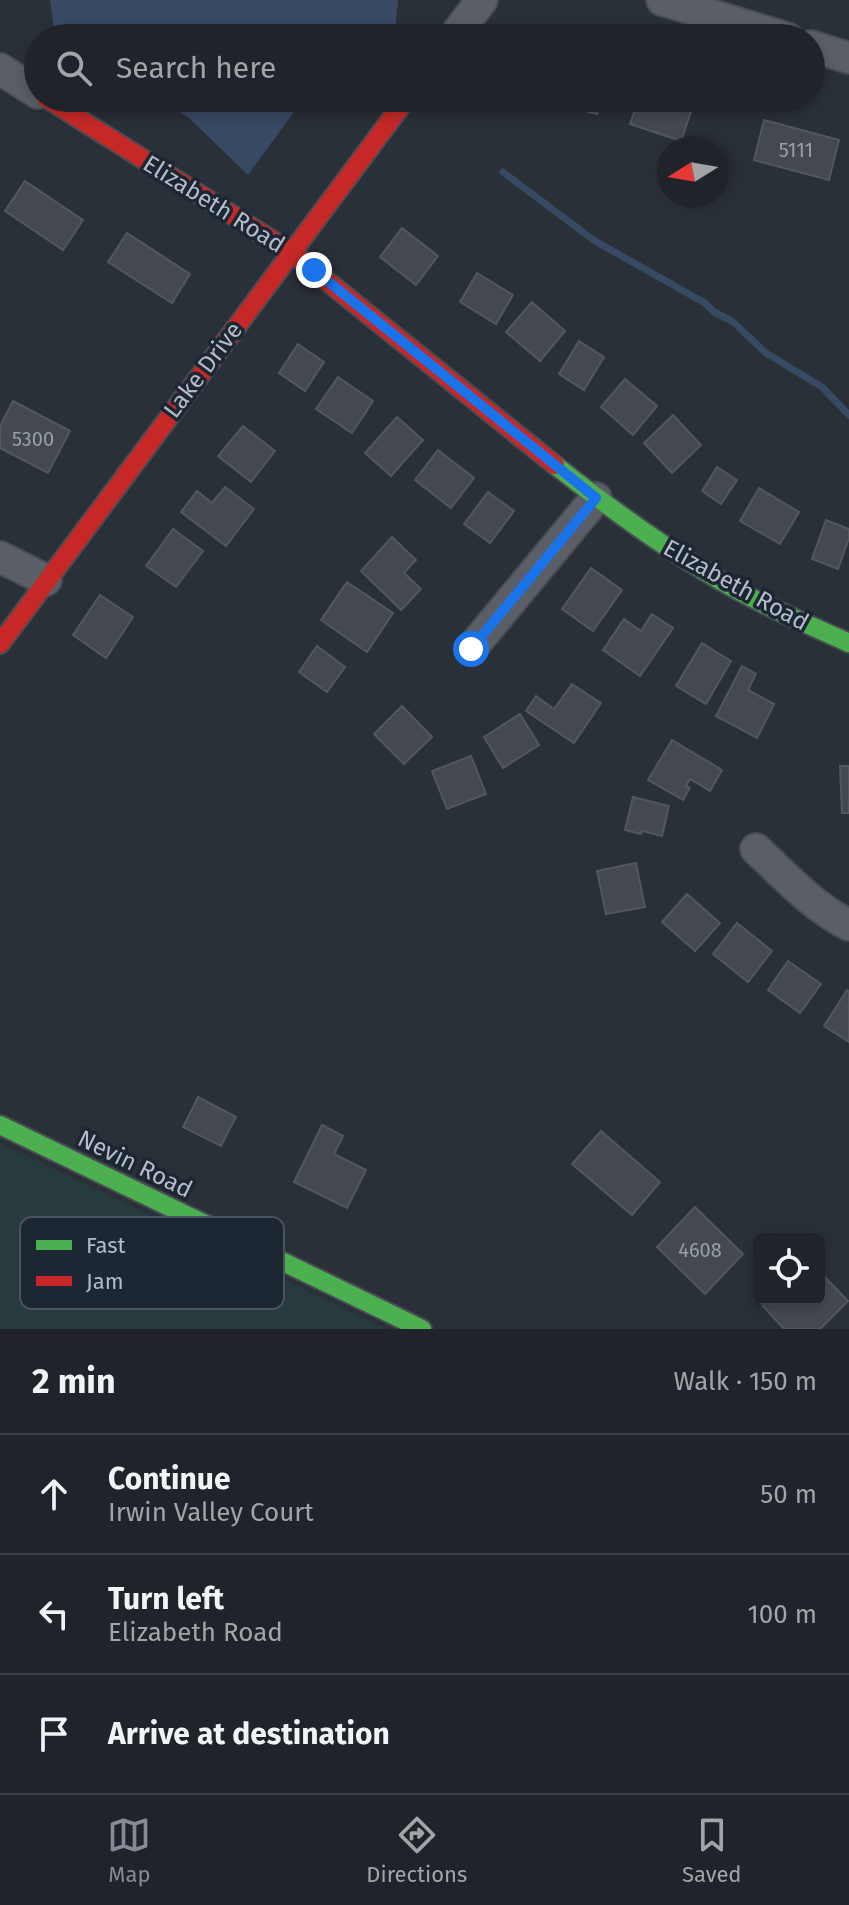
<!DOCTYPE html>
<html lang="en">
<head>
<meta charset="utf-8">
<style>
  body { margin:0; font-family:"Fira Sans",sans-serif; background:#282c32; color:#f1f3f6 }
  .controls { position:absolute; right:24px; bottom:24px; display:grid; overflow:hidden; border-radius:12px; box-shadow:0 4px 12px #0003 }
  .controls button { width:72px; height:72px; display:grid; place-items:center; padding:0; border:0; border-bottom:2px solid #3d4147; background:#20242a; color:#f1f3f6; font:40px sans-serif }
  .compass { position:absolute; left:657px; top:136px; width:72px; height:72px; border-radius:50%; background:#20242a; box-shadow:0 4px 12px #0003; rotate:259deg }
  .stop { position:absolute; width:24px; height:24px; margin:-18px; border:6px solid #1a73e8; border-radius:50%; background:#fff }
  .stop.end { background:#1a73e8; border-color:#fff; box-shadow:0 2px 8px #0008 }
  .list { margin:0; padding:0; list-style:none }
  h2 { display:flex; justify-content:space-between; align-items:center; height:104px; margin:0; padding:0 32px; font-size:34px }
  h2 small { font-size:26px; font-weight:400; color:#a2a4a8 }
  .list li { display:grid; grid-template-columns:52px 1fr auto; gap:24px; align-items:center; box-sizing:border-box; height:120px; padding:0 32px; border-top:2px solid #3d4147 }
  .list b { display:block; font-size:30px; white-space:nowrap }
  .list p { margin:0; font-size:26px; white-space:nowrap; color:#a2a4a8 }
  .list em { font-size:26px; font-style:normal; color:#a2a4a8 }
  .icon { flex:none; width:44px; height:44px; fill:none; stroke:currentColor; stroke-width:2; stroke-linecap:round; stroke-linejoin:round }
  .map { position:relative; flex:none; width:849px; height:1329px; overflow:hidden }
  .search { position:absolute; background:#20242a; box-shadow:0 4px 12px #0003; left:24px; right:24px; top:24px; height:88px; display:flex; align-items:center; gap:20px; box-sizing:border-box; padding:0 28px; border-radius:44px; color:#a2a4a8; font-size:30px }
  .sheet { height:464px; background:#20242a }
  nav { display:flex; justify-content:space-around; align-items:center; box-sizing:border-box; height:112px; border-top:2px solid #3d4147; background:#20242a; font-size:22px; color:#a2a4a8 }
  nav a { display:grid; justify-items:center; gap:4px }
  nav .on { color:#848b96 }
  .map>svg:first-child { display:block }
</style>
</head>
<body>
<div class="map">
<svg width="849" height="1329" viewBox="0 0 849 1329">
  <rect width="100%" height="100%" fill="#2a3038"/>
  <!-- green -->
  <path fill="#273a3e" d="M0,1143L386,1329H0Z"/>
  <!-- water -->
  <g fill="#384963">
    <path d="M50,0H398L395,32L382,38H55Z"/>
    <path d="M156,98H304L248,175L188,117Z"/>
  </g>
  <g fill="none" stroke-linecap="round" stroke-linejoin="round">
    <!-- stream -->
    <path stroke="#384963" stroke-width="7" d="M503,172L595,241L705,303L714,312L732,321L766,353L822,387L849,415"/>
  </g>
  <!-- building -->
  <g fill="#444950" stroke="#52575f" stroke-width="2">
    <path d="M536,98H601L597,114Z"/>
    <path d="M639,98H677L694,103L681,141L630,124Z"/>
    <path d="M764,120L839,140L829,180L754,160Z"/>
    <path d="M25,181L83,220L63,250L5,211Z"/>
    <path d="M402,228L438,256L416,285L380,257Z"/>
    <path d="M127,233L190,274L172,303L108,262Z"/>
    <path d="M477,273L513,295L496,324L460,302Z"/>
    <path d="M532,302L565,331L540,361L506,332Z"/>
    <path d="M579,341L604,357L584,390L559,374Z"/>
    <path d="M298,344L324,362L305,391L279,373Z"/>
    <path d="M338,377L373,401L352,433L316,409Z"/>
    <path d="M625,379L657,406L633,435L601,407Z"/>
    <path d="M13,401L70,431L48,473L0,448V426Z"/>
    <path d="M673,415L701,445L672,473L644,443Z"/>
    <path d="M397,417L423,440L391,476L365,453Z"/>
    <path d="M243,426L275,451L251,482L218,456Z"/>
    <path d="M438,450L474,478L451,508L415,480Z"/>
    <path d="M717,467L737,480L721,504L702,491Z"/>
    <path d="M225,487L254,509L226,546L181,512L197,491L212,503Z"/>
    <path d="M759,488L799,512L780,544L740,521Z"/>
    <path d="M488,492L514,511L490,543L464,524Z"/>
    <path d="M826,520L849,529V538L838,569L812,559Z"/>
    <path d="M173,529L203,551L176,587L146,566Z"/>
    <path d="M392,537L416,560L404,573L421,589L401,610L361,571Z"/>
    <path d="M591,568L622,590L593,631L562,609Z"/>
    <path d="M347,582L393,613L367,652L321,620Z"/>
    <path d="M100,595L133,617L106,658L73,635Z"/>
    <path d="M652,614L673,628L640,676L603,650L624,619L641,631Z"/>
    <path d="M702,643L731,661L706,704L676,686Z"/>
    <path d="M317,646L345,667L327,692L299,672Z"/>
    <path d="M742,666L756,674L748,690L774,704L757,738L716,716Z"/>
    <path d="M572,684L601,703L574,743L526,711L536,696L554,709Z"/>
    <path d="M402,706L432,737L404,764L374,734Z"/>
    <path d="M520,714L539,745L503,768L484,737Z"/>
    <path d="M672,740L722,770L710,791L690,779L686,786L690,788L683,800L648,780Z"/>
    <path d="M471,756L486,794L447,809L432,771Z"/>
    <path d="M840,766H849V813H842Z"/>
    <path d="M633,797L669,806L662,836L642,831L641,834L625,830Z"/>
    <path d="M636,863L645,907L606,914L597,871Z"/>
    <path d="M687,894L720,923L695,951L662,922Z"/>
    <path d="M737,923L772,951L748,982L713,954Z"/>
    <path d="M788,961L821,984L800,1013L768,990Z"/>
    <path d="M847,990L849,991V1042L824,1026Z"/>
    <path d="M198,1097L236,1117L221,1146L183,1127Z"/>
    <path d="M322,1125L343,1136L334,1154L366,1170L347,1208L294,1182Z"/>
    <path d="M601,1131L660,1182L632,1215L572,1164Z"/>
    <path d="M695,1207L743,1254L705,1294L657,1247Z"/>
    <path d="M819,1271L848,1301L820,1329H784L762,1305L768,1299H819Z"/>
  </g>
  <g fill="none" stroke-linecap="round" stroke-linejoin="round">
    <!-- street casing -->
    <g stroke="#484c53" stroke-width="34">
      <g id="street">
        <path d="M662,0L787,38"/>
        <path d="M453,38L482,0"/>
        <path d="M811,46L849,58"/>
        <path d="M0,69L38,93"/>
        <path d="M0,557L46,580"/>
        <path d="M471,649L596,498"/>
        <path d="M756,849C785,876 813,907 849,925"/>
      </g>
    </g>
    <!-- fast casing -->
    <g stroke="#484c53" stroke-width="22">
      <g id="fast">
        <path d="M555,465C613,511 672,554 737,590C773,610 812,626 849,643"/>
        <path d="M0,1125L422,1329"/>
      </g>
    </g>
    <!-- jam casing -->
    <g stroke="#484c53" stroke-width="22">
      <g id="jam">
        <path d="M46,98L291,252L555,465"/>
        <path d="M0,644L407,98"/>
      </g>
    </g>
    <!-- street -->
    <use href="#street" stroke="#5a5e66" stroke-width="30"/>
    <!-- fast -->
    <use href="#fast" stroke="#4caf50" stroke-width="18"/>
    <!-- jam -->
    <use href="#jam" stroke="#c62828" stroke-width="18"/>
  </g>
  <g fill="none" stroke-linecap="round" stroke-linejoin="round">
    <!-- route -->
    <path stroke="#1a73e8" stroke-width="10" d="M314,270L596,498L471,649"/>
  </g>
  <g text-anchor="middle" stroke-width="7" stroke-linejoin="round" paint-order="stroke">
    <!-- number labels -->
    <g font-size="20" fill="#989fab">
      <text x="796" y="157">5111</text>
      <text x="33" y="446">5300</text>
      <text x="700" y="1257">4608</text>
    </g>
    <!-- street labels -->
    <g font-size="24" fill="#b4bcc9" stroke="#1d2633">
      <text transform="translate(214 204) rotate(32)" y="8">Elizabeth Road</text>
      <text transform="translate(203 370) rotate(-53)" y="8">Lake Drive</text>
      <text transform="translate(736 585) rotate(29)" y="8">Elizabeth Road</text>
      <text transform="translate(135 1164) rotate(26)" y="8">Nevin Road</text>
    </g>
  </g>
  <!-- legend -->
  <rect x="20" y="1217" width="264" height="92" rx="12" fill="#1d2633" stroke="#4a5360" stroke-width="2"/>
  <rect x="36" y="1240" width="36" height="10" fill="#4caf50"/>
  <rect x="36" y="1276" width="36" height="10" fill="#c62828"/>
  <g font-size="22" fill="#b4bcc9">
    <text x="86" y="1253">Fast</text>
    <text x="86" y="1289">Jam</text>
  </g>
</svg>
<div class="controls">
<button><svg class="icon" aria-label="locate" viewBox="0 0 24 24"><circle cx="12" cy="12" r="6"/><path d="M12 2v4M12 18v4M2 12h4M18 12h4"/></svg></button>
</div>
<svg class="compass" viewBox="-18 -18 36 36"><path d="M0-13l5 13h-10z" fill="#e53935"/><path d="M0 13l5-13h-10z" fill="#a2a4a8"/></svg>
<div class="stop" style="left:471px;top:649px"></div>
<div class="stop end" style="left:314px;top:270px"></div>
<div class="search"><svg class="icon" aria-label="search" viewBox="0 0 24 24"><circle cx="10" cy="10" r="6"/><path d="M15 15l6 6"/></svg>Search here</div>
</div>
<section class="sheet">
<h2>2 min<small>Walk · 150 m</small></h2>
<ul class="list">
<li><svg class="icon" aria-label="ahead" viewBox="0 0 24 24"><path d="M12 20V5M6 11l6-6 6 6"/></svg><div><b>Continue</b><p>Irwin Valley Court</p></div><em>50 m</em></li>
<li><svg class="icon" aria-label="left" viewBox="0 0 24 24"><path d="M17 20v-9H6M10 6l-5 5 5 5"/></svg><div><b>Turn left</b><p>Elizabeth Road</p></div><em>100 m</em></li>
<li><svg class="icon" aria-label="arrive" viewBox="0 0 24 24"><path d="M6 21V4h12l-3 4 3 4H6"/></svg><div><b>Arrive at destination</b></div></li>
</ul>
</section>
<nav>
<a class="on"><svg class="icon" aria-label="map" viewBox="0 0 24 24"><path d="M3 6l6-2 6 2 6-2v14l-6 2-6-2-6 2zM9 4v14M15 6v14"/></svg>Map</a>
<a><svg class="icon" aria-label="directions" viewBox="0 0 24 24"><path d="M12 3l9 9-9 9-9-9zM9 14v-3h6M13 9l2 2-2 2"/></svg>Directions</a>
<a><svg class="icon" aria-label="saved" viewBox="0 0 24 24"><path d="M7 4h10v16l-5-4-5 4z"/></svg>Saved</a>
</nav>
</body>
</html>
